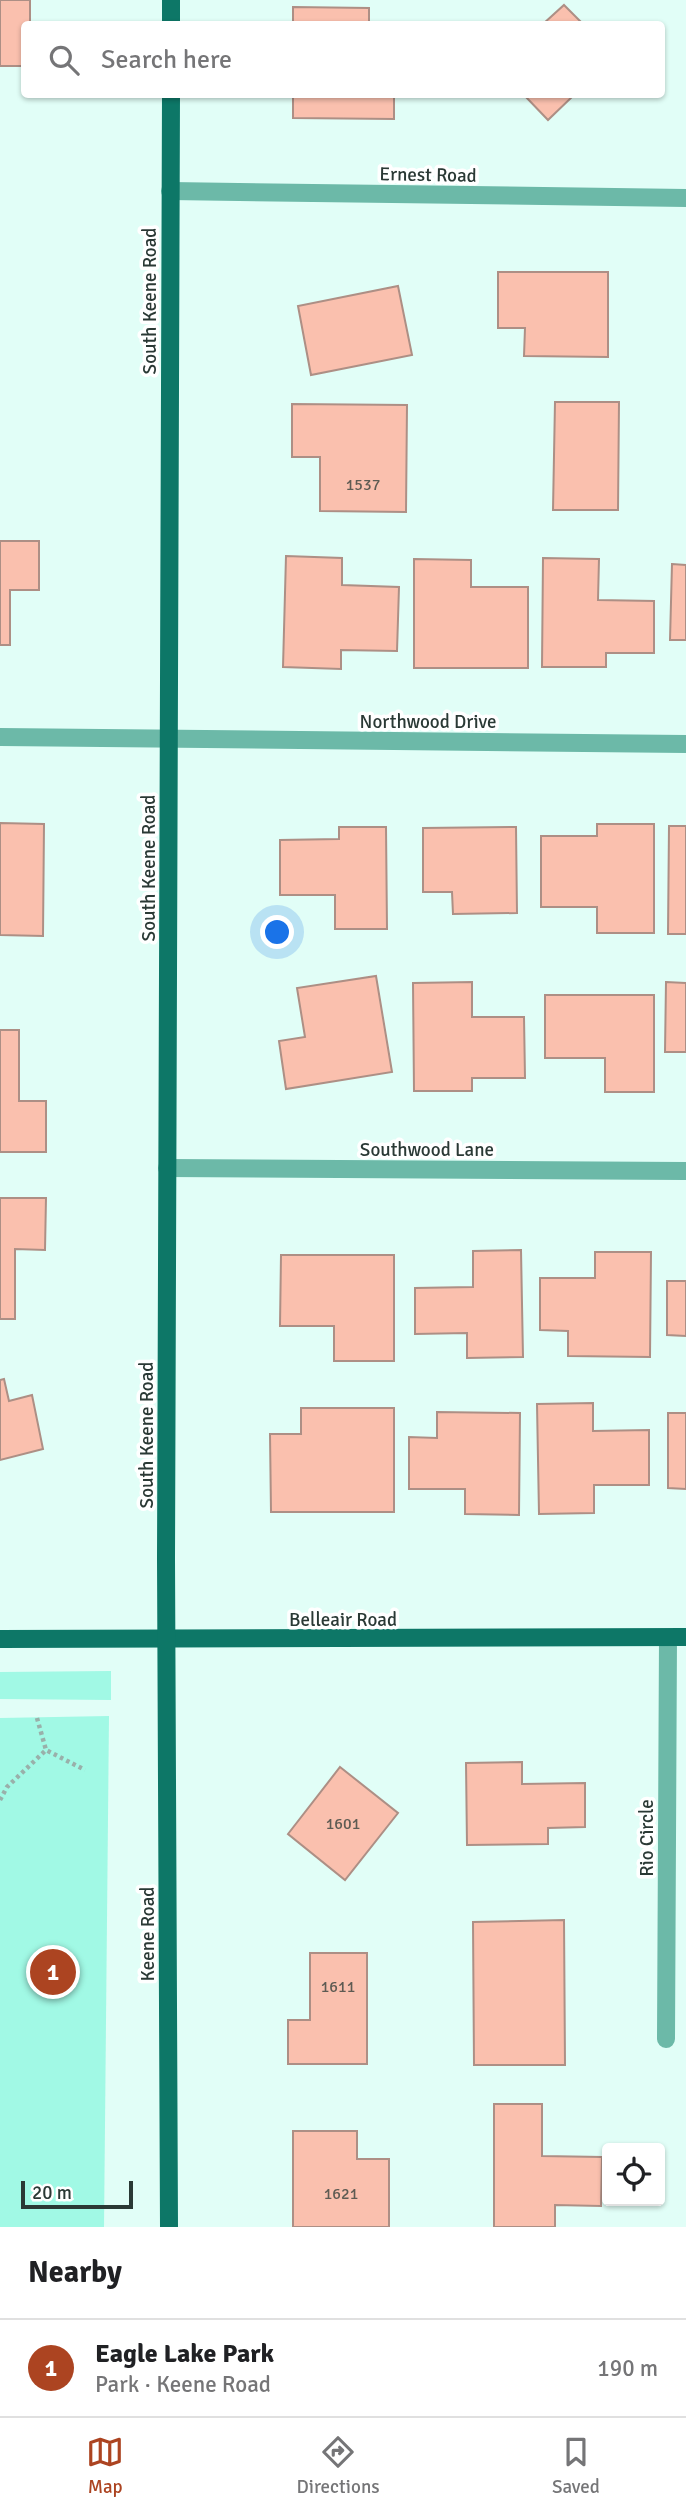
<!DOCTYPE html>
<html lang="en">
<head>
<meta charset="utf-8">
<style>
  body { margin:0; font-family:Signika,sans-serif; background:#f6f6f6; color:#202124 }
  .controls { position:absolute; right:21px; bottom:21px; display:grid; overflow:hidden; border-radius:7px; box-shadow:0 2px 5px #0004 }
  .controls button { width:63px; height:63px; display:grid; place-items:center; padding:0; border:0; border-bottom:2px solid #e0e0e0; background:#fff; color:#202124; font:35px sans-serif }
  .scale { position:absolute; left:21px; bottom:18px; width:112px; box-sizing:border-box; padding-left:7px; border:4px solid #2a3935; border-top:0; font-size:19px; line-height:24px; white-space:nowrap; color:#2a3935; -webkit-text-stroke:5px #fff; paint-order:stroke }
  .you { position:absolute; left:278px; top:933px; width:24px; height:24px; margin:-18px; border:5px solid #fff; border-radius:50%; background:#1a73e8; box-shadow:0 0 0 10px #1a73e833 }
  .badge { display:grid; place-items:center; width:46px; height:46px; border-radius:50%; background:#ac4421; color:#fff; font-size:23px; font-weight:700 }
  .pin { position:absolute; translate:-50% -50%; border:4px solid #fff; box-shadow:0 2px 7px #0006 }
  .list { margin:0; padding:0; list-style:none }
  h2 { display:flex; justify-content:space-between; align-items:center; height:91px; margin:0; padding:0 28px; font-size:30px }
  h2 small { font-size:23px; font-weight:400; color:#757577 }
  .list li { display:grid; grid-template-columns:46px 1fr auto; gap:21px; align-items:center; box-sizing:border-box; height:98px; padding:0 28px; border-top:2px solid #e0e0e0 }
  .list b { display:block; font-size:26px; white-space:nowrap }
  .list p { margin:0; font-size:23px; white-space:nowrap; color:#757577 }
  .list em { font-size:23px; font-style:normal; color:#757577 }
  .icon { flex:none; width:38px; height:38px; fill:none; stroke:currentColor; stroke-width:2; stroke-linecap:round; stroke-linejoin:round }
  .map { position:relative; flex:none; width:686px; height:2227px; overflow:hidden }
  .search { position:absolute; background:#fff; box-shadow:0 2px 5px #0004; left:21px; right:21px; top:21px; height:77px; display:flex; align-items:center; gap:18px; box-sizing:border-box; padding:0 24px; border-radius:7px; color:#757577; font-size:26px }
  .sheet { height:189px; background:#fff }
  nav { display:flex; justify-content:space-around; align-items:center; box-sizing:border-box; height:98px; border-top:2px solid #e0e0e0; background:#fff; font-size:19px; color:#757577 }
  nav a { display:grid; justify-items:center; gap:4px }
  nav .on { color:#ac4421 }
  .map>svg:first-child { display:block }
</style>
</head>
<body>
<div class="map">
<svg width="686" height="2227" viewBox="0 0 686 2227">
  <rect width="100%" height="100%" fill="#e1fef7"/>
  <!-- green -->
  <g fill="#a1f9e5">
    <path d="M111,1671V1700L0,1699V1672Z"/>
    <path d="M109,1716L104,2227H0V1718Z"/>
  </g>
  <!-- building -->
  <g fill="#fac0ae" stroke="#ad8f85" stroke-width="2">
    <path d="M0,0H30V24H24V66H0Z"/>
    <path d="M564,5L583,24H543Z"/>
    <path d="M293,7L369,8V24H293Z"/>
    <path d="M293,94H394V119L293,118Z"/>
    <path d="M523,94H575L548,120Z"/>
    <path d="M498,272H608V357L524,356L525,328H498Z"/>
    <path d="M398,286L412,355L311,375L298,306Z"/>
    <path d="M555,402H619L618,510H553Z"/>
    <path d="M292,404L407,405L406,512L320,511V457H292Z"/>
    <path d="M0,541H39V590H10V645H0Z"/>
    <path d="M286,556L342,558V585L399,587L397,651L341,650V669L283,667Z"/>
    <path d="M543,558L599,559L598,600L654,601V653H606V667H542Z"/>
    <path d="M414,559L471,560V587H528V668H414Z"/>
    <path d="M672,564L686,565V640H670Z"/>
    <path d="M0,823L44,824L43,936L0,935Z"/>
    <path d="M597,824H654V933H597V907H541V836H597Z"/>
    <path d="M669,826H686V934H668Z"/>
    <path d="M339,827H386L387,929H335V895H280V840L339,839Z"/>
    <path d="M516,827L517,913L453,914L452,892H423V828Z"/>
    <path d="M376,976L392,1072L286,1089L279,1041L305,1037L297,988Z"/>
    <path d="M472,982V1017H524L525,1078H472V1091H414L413,983Z"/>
    <path d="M666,982L686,983V1052H665Z"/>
    <path d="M545,995H654V1092H605V1058H545Z"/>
    <path d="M0,1030H19V1101H46V1152H0Z"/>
    <path d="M0,1198H46L45,1250L15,1249V1319H0Z"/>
    <path d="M521,1250L523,1357L467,1358V1333L415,1334V1288L473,1287V1251Z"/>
    <path d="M595,1252H651L650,1357L568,1356V1331L540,1330V1278H595Z"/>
    <path d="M281,1255H394V1361H334V1326H280Z"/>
    <path d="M667,1281H686V1336L667,1335Z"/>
    <path d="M4,1379L9,1401L32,1395L43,1449L0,1460V1380Z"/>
    <path d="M593,1403V1431L649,1430V1485H594V1513L539,1514L537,1404Z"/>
    <path d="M301,1408H394V1512H271L270,1434H301Z"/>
    <path d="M437,1412L520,1413L519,1515L465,1514V1489H409V1437L437,1438Z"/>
    <path d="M668,1413H686V1489L668,1488Z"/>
    <path d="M522,1762V1784L585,1783V1827L548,1828V1844L467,1845L466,1763Z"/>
    <path d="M340,1767L398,1813L345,1880L288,1834Z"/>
    <path d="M564,1920L565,2065H474L473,1922Z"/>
    <path d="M310,1953H367V2064H288V2020H310Z"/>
    <path d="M494,2104H542V2156L602,2157L601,2206L555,2205V2227H494Z"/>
    <path d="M293,2131H357V2159H389V2227H293Z"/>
  </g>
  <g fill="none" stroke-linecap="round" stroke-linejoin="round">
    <!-- path -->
    <g stroke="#99b0aa" stroke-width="4.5" stroke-dasharray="3.5 3.5" stroke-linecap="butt">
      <path d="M37,1718L46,1750L85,1770"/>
      <path d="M0,1800L7,1787L46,1750"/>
    </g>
    <!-- minor -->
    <g stroke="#6cb9a8" stroke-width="18">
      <path d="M170,191L686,198"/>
      <path d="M0,737L686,744"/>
      <path d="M167,1168L686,1171"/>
      <path d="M666,2039L668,1638"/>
    </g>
    <!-- major -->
    <g stroke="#0d7767" stroke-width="18">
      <path d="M171,24V0"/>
      <path d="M0,1639L686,1637"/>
      <path d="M169,2227L166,1559L171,94"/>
    </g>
  </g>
  <g text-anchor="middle" stroke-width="7" stroke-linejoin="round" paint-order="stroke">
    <!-- number labels -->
    <g font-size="16" fill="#5e5b53">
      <text x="363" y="490">1537</text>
      <text x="343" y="1829">1601</text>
      <text x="338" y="1992">1611</text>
      <text x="341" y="2199">1621</text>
    </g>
    <!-- street labels -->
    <g font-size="19" fill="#2a3935" stroke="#fff">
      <text transform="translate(428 174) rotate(1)" y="7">Ernest Road</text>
      <text transform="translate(149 301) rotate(-90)" y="7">South Keene Road</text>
      <text x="428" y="728">Northwood Drive</text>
      <text transform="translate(148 868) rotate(-90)" y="7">South Keene Road</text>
      <text x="427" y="1156">Southwood Lane</text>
      <text transform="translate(146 1435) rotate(-90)" y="7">South Keene Road</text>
      <text x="343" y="1626">Belleair Road</text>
      <text transform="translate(646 1838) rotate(-90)" y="7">Rio Circle</text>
      <text transform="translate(147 1934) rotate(-90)" y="7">Keene Road</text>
    </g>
  </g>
</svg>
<div class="controls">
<button><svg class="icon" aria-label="locate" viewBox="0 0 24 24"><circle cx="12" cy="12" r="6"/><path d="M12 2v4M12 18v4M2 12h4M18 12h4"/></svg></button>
</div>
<div class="scale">20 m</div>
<div class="you"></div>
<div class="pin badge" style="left:53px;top:1972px">1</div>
<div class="search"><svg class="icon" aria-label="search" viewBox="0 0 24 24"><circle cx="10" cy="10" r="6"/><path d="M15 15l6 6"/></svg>Search here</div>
</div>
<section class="sheet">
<h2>Nearby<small></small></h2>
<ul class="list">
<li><span class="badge">1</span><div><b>Eagle Lake Park</b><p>Park · Keene Road</p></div><em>190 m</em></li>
</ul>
</section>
<nav>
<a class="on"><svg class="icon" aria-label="map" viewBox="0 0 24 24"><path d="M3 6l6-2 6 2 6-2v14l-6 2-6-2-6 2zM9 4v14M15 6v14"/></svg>Map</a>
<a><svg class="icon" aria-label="directions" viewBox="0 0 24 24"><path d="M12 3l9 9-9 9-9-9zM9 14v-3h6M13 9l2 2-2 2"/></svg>Directions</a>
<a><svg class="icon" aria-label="saved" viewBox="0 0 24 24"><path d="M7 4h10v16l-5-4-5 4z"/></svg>Saved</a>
</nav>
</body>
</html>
